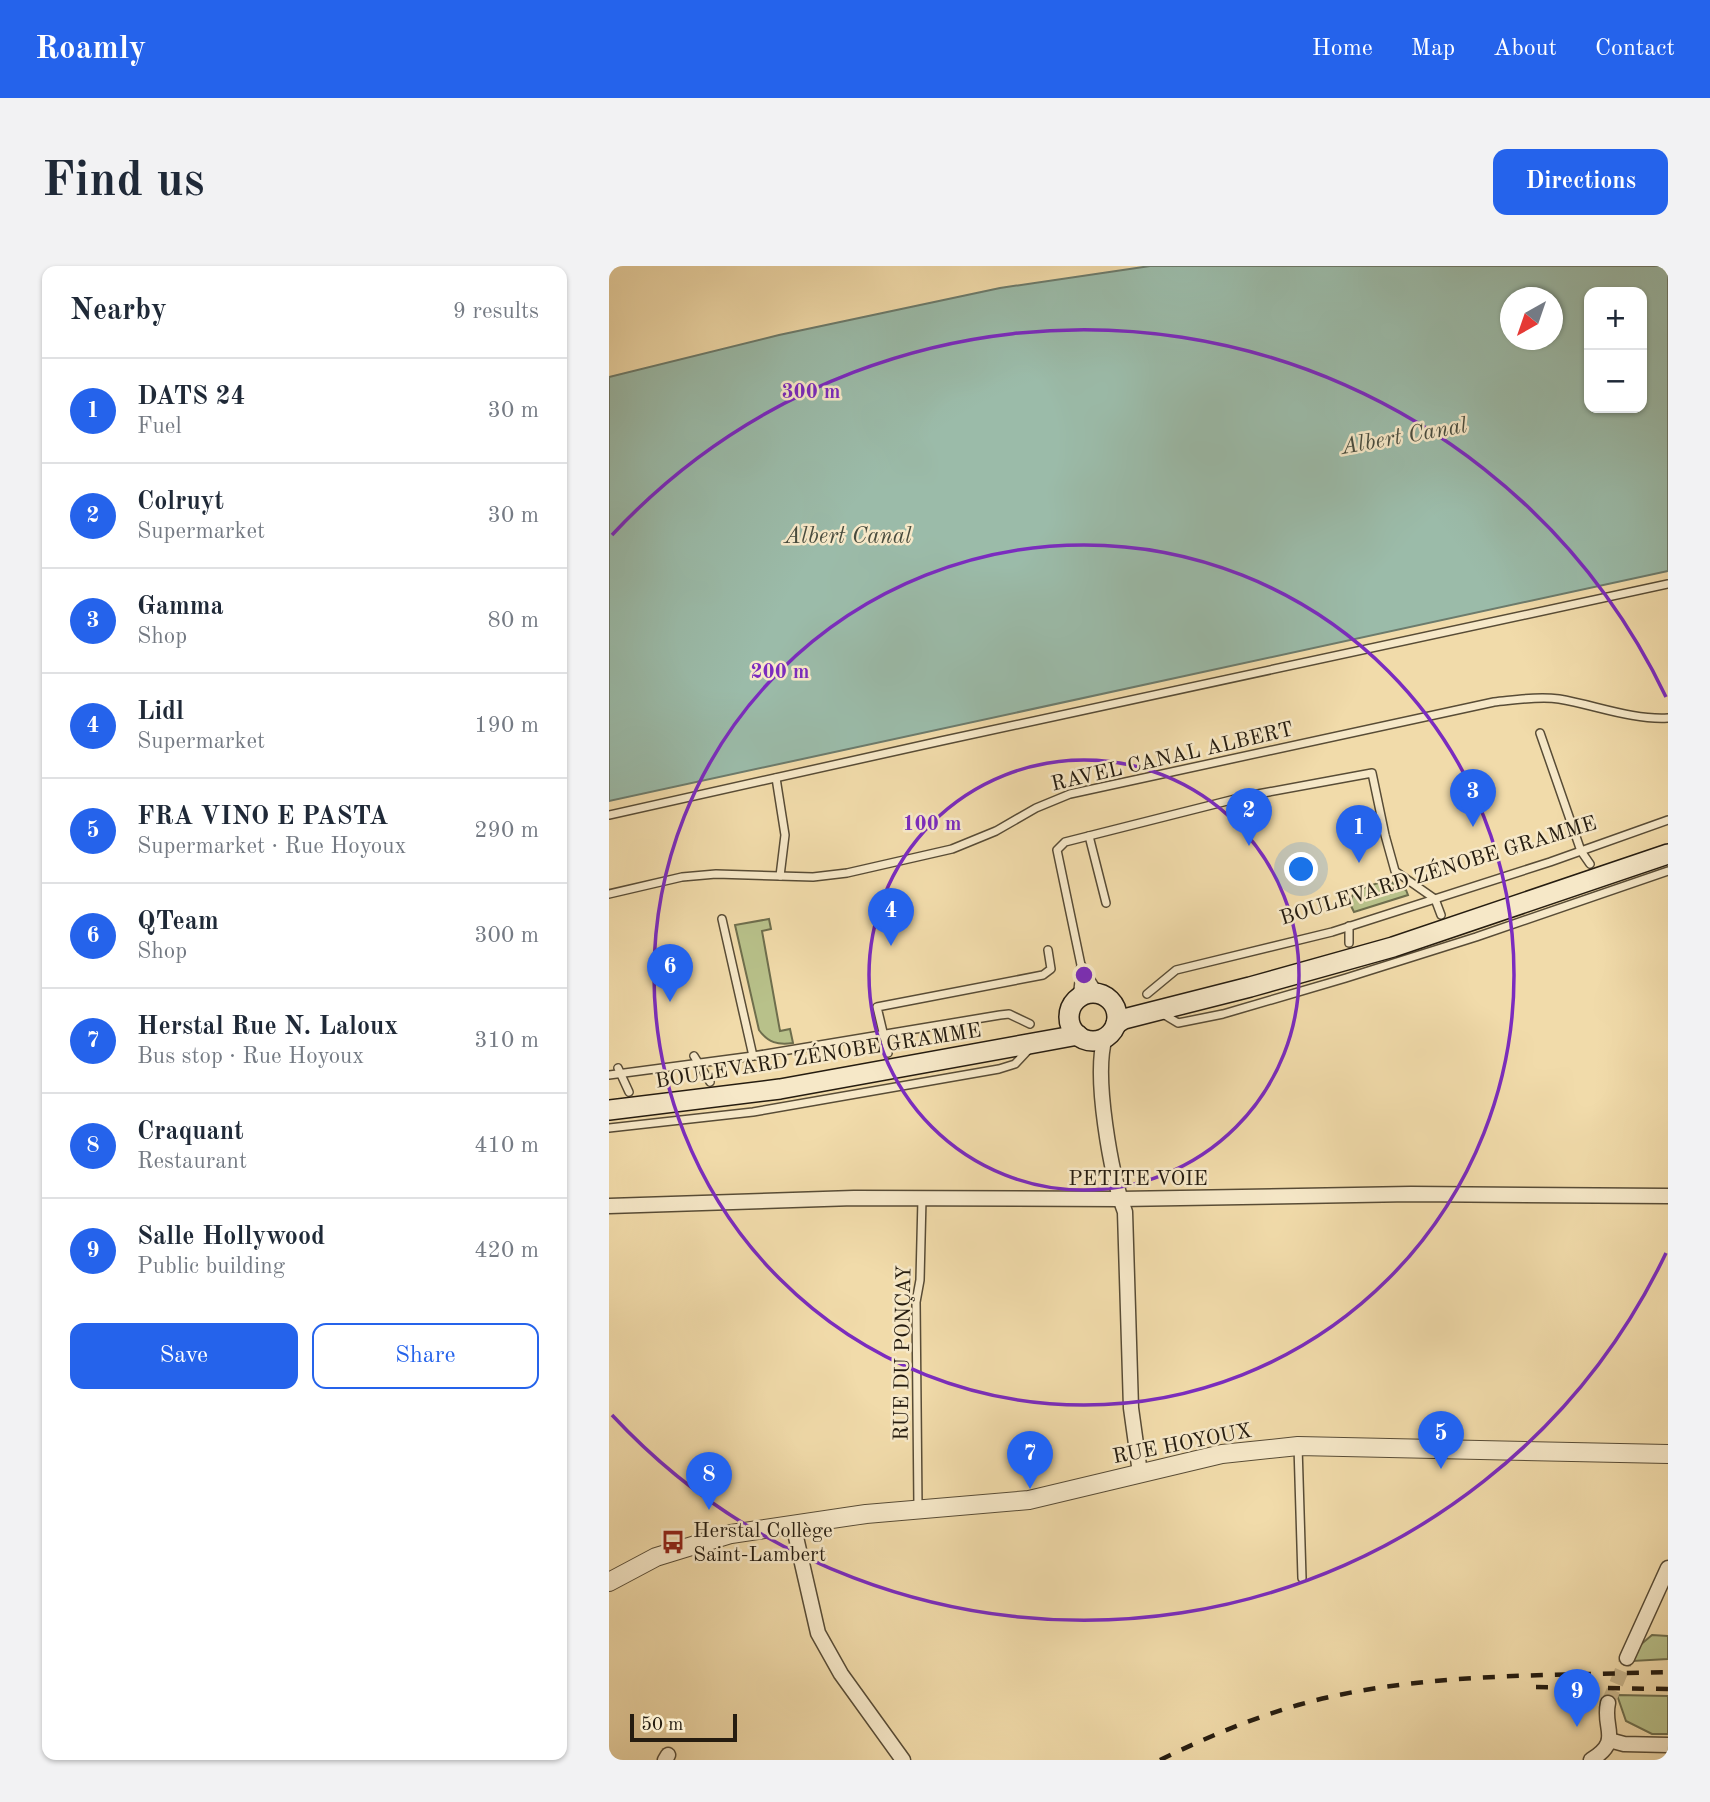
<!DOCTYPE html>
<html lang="en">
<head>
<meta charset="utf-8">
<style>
  body { margin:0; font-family:"Old Standard TT",serif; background:#f2f2f3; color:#1f2937 }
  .controls { position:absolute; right:21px; top:21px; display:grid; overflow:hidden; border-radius:14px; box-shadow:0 2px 5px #0004 }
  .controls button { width:63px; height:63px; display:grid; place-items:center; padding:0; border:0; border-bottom:2px solid #e0e1e3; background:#fff; color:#1f2937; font:35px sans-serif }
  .compass { position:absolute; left:891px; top:21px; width:63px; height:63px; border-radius:50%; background:#fff; box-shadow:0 2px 5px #0004; rotate:220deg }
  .scale { position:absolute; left:21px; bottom:18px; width:107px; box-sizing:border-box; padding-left:7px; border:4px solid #251c10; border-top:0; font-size:19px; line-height:24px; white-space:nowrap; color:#251c10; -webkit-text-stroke:5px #f6e8c8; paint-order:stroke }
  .you { position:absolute; left:693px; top:604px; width:24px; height:24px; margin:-18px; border:5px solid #fff; border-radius:50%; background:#1a73e8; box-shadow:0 0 0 10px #1a73e833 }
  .badge { display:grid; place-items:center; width:46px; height:46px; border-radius:50%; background:#2563eb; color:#fff; font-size:23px; font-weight:700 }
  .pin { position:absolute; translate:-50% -58px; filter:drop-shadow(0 2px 4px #0008) }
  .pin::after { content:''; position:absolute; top:37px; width:24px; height:21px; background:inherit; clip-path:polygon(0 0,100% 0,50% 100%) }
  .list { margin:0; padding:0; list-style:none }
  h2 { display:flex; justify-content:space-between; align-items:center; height:91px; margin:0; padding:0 28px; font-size:30px }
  h2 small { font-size:23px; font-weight:400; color:#747a83 }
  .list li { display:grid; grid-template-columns:46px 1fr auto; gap:21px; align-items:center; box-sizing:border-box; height:105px; padding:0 28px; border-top:2px solid #e0e1e3 }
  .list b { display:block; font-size:26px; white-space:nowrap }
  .list p { margin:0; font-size:23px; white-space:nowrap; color:#747a83 }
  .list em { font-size:23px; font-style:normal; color:#747a83 }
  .actions { display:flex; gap:14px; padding:21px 28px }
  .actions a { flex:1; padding:16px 0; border:2px solid #2563eb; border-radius:14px; text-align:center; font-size:24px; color:#2563eb }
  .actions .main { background:#2563eb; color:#fff }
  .map { position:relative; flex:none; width:1059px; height:1494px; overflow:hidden; border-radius:14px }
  header { display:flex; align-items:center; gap:42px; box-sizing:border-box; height:98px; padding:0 35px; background:#2563eb; color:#fff }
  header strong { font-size:33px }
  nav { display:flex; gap:38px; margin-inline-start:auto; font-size:24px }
  .intro { display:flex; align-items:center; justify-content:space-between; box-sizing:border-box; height:168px; padding:0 42px }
  h1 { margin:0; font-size:49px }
  .button { padding:18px 32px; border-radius:14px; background:#2563eb; color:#fff; font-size:24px; font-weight:700 }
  main { display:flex; gap:42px; padding:0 42px }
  aside { flex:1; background:#fff; border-radius:14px; box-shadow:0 2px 5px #0004 }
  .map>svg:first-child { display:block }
</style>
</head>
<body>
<header>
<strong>Roamly</strong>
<nav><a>Home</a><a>Map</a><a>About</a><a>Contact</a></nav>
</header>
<div class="intro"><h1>Find us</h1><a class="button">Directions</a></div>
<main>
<aside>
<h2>Nearby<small>9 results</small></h2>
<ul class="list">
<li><span class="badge">1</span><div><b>DATS 24</b><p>Fuel</p></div><em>30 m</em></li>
<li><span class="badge">2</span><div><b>Colruyt</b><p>Supermarket</p></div><em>30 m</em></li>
<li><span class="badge">3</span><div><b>Gamma</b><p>Shop</p></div><em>80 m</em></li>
<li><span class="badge">4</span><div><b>Lidl</b><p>Supermarket</p></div><em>190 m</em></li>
<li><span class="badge">5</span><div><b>FRA VINO E PASTA</b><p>Supermarket · Rue Hoyoux</p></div><em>290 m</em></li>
<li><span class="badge">6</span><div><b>QTeam</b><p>Shop</p></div><em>300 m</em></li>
<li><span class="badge">7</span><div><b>Herstal Rue N. Laloux</b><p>Bus stop · Rue Hoyoux</p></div><em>310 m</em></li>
<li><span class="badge">8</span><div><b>Craquant</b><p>Restaurant</p></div><em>410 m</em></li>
<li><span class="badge">9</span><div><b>Salle Hollywood</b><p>Public building</p></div><em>420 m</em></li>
</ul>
<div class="actions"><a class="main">Save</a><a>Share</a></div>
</aside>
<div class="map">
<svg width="1059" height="1494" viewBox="0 0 1059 1494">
  <rect width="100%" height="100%" fill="#f1dbaa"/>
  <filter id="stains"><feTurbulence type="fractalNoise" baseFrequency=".00286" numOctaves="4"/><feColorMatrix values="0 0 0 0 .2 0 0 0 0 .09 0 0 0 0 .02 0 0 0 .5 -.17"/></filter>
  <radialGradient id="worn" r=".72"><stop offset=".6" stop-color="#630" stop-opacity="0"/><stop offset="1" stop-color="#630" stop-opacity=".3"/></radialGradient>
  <!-- green -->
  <g fill="#b8c18a" stroke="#6e6e4d" stroke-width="2">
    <path d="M778,614L797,624L799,629L745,646L741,638L745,625Z"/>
    <path d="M160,653L162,663L153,665L171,765L181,763L184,777C169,779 159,777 150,764L126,659Z"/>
    <path d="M1043,1369L1059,1370V1393L1024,1395L1030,1380Z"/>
    <path d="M1008,1429L1059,1430V1468H1043L1017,1455Z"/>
  </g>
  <!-- water -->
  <path fill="#9bbba9" stroke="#6c7b6c" stroke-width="2" fill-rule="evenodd" d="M541,0H1059V305L0,535V111L170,69L391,22ZM980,26H1033V142H980ZM902,32H944V74H902Z"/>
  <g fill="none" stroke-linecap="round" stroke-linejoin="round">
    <!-- minor-tunnel -->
    <path stroke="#c8b58b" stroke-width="14" stroke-dasharray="14 7" stroke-linecap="butt" d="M999,1437L1018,1392"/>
    <!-- service casing -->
    <g stroke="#584c36" stroke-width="10">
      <g id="service">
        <path d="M931,467L972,585L981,598"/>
        <path d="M167,512L176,569L171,610"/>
        <path d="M0,549L332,475L1059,318"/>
        <path d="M480,570L497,637"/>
        <path d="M0,628L73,611L107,608L204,611L238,607L343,583L387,565L427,542L461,528L885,436C906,434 929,430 950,433C986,439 1023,454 1059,452"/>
        <path d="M113,653L144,790"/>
        <path d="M740,677V660"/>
        <path d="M473,700L491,728"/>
        <path d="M538,728L567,704L723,666L941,596L1059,554"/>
        <path d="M468,732L472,699L448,584L456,576L638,530L763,507L776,569L786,605L826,633L832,649"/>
        <path d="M554,748L569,757L614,748L737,712L867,671L1059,605"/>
        <path d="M279,787L268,741L434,709L442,703L439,684"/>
        <path d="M85,790L101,816"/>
        <path d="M9,802L20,826"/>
        <path d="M0,809L144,790L391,749L400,748L421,758"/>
        <path d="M0,862L144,846L390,803L406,798L421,782"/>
        <path d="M689,1180L693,1312"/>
        <path d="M309,1242L307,1036L311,1014L313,933"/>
      </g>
    </g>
    <!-- minor casing -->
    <g stroke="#584c36" stroke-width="17">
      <g id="minor">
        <path d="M496,772C484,809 502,909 516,946L522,1142L531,1207"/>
        <path d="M0,940L245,932L511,933L802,928L1059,930"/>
        <path d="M184,1258L209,1367L232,1408L294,1494"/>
        <path d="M1018,1392L1059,1302"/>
        <path d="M1000,1474L1015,1478L1059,1479"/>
        <path d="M56,1494L59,1489"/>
        <path d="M982,1494C1014,1474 993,1463 999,1437"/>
      </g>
    </g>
    <!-- tertiary casing -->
    <g stroke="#584c36" stroke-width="20">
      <path id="tertiary" d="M0,1316L47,1291L122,1268L257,1248L420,1234L613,1188L689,1180L1059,1188"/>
    </g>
    <!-- secondary casing -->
    <g stroke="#251c10" stroke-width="22">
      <g id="secondary">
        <circle cx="484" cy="751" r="24"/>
        <path d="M507,758L515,753L641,721L784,681L1059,588"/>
        <path d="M0,844L171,823L469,769"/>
      </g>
    </g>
    <!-- service -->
    <use href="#service" stroke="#f6e8c8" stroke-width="7"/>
    <!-- minor -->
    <use href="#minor" stroke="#f6e8c8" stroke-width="14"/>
    <!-- tertiary -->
    <use href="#tertiary" stroke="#f6e8c8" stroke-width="18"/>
    <!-- secondary -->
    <use href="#secondary" stroke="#f6e8c8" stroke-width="19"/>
    <!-- rail -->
    <g stroke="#251c10" stroke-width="4.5" stroke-dasharray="12 12" stroke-linecap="butt">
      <path d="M927,1421L1059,1423"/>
      <path d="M551,1494C596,1472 641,1453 689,1439C805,1406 939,1410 1059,1406"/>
    </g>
  </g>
  <!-- distance rings -->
  <g fill="none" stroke="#7b2cbf" stroke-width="3.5">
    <circle cx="475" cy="709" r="215"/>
    <circle cx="475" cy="709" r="430"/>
    <path d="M1057 987A645 645 0 0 1 3 1149M3 269A645 645 0 0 1 1057 431"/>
  </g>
  <!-- icons -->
  <defs>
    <g id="bus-bare" transform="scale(1.89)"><path d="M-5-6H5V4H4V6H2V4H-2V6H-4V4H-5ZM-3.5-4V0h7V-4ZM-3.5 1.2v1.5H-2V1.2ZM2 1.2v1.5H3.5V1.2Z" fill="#8f2418" stroke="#f6e8c8" stroke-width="2.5" paint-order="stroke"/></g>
  </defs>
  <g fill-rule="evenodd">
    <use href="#bus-bare" x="64" y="1276"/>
  </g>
  <g text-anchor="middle" stroke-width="5" stroke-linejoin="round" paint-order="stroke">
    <!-- street labels -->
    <g font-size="21" fill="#251c10" stroke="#f6e8c8">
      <text transform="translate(563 490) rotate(-13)" y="7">RAVEL CANAL ALBERT</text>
      <text transform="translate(829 604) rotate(-17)" y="7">BOULEVARD ZÉNOBE GRAMME</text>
      <text transform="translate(209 789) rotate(-9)" y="7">BOULEVARD ZÉNOBE GRAMME</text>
      <text x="529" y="919">PETITE VOIE</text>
      <text transform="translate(293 1087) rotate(-89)" y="7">RUE DU PONÇAY</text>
      <text transform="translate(573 1177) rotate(-11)" y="7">RUE HOYOUX</text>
    </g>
    <!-- poi labels -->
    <g font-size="21" fill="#251c10" stroke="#f6e8c8" text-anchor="start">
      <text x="84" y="1271">Herstal Collège<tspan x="84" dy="24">Saint-Lambert</tspan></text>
    </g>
    <!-- water labels -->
    <g font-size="23" font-style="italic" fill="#484c3e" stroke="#f6e8c8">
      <text transform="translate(795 169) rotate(-10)" y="8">Albert Canal</text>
      <text x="239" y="277">Albert Canal</text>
    </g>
  </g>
  <circle cx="475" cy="709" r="10" fill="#7b2cbf" stroke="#f6e8c8" stroke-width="3.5"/>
  <g font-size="21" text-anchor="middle" font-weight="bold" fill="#7b2cbf" stroke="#f6e8c8" stroke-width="5" stroke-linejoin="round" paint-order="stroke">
    <text x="202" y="132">300 m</text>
    <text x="171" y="412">200 m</text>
    <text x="323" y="564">100 m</text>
  </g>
  <rect width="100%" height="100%" filter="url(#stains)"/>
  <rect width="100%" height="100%" fill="url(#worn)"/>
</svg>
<div class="controls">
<button>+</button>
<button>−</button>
</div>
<svg class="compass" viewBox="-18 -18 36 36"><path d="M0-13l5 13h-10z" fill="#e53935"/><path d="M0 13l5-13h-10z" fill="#747a83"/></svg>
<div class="scale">50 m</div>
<div class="you"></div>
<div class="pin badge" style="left:750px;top:597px">1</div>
<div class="pin badge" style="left:640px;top:580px">2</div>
<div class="pin badge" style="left:864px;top:561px">3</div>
<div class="pin badge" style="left:282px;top:680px">4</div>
<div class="pin badge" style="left:832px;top:1203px">5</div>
<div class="pin badge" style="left:61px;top:736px">6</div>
<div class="pin badge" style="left:421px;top:1223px">7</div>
<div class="pin badge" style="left:100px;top:1244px">8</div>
<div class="pin badge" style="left:968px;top:1461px">9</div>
</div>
</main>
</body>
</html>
